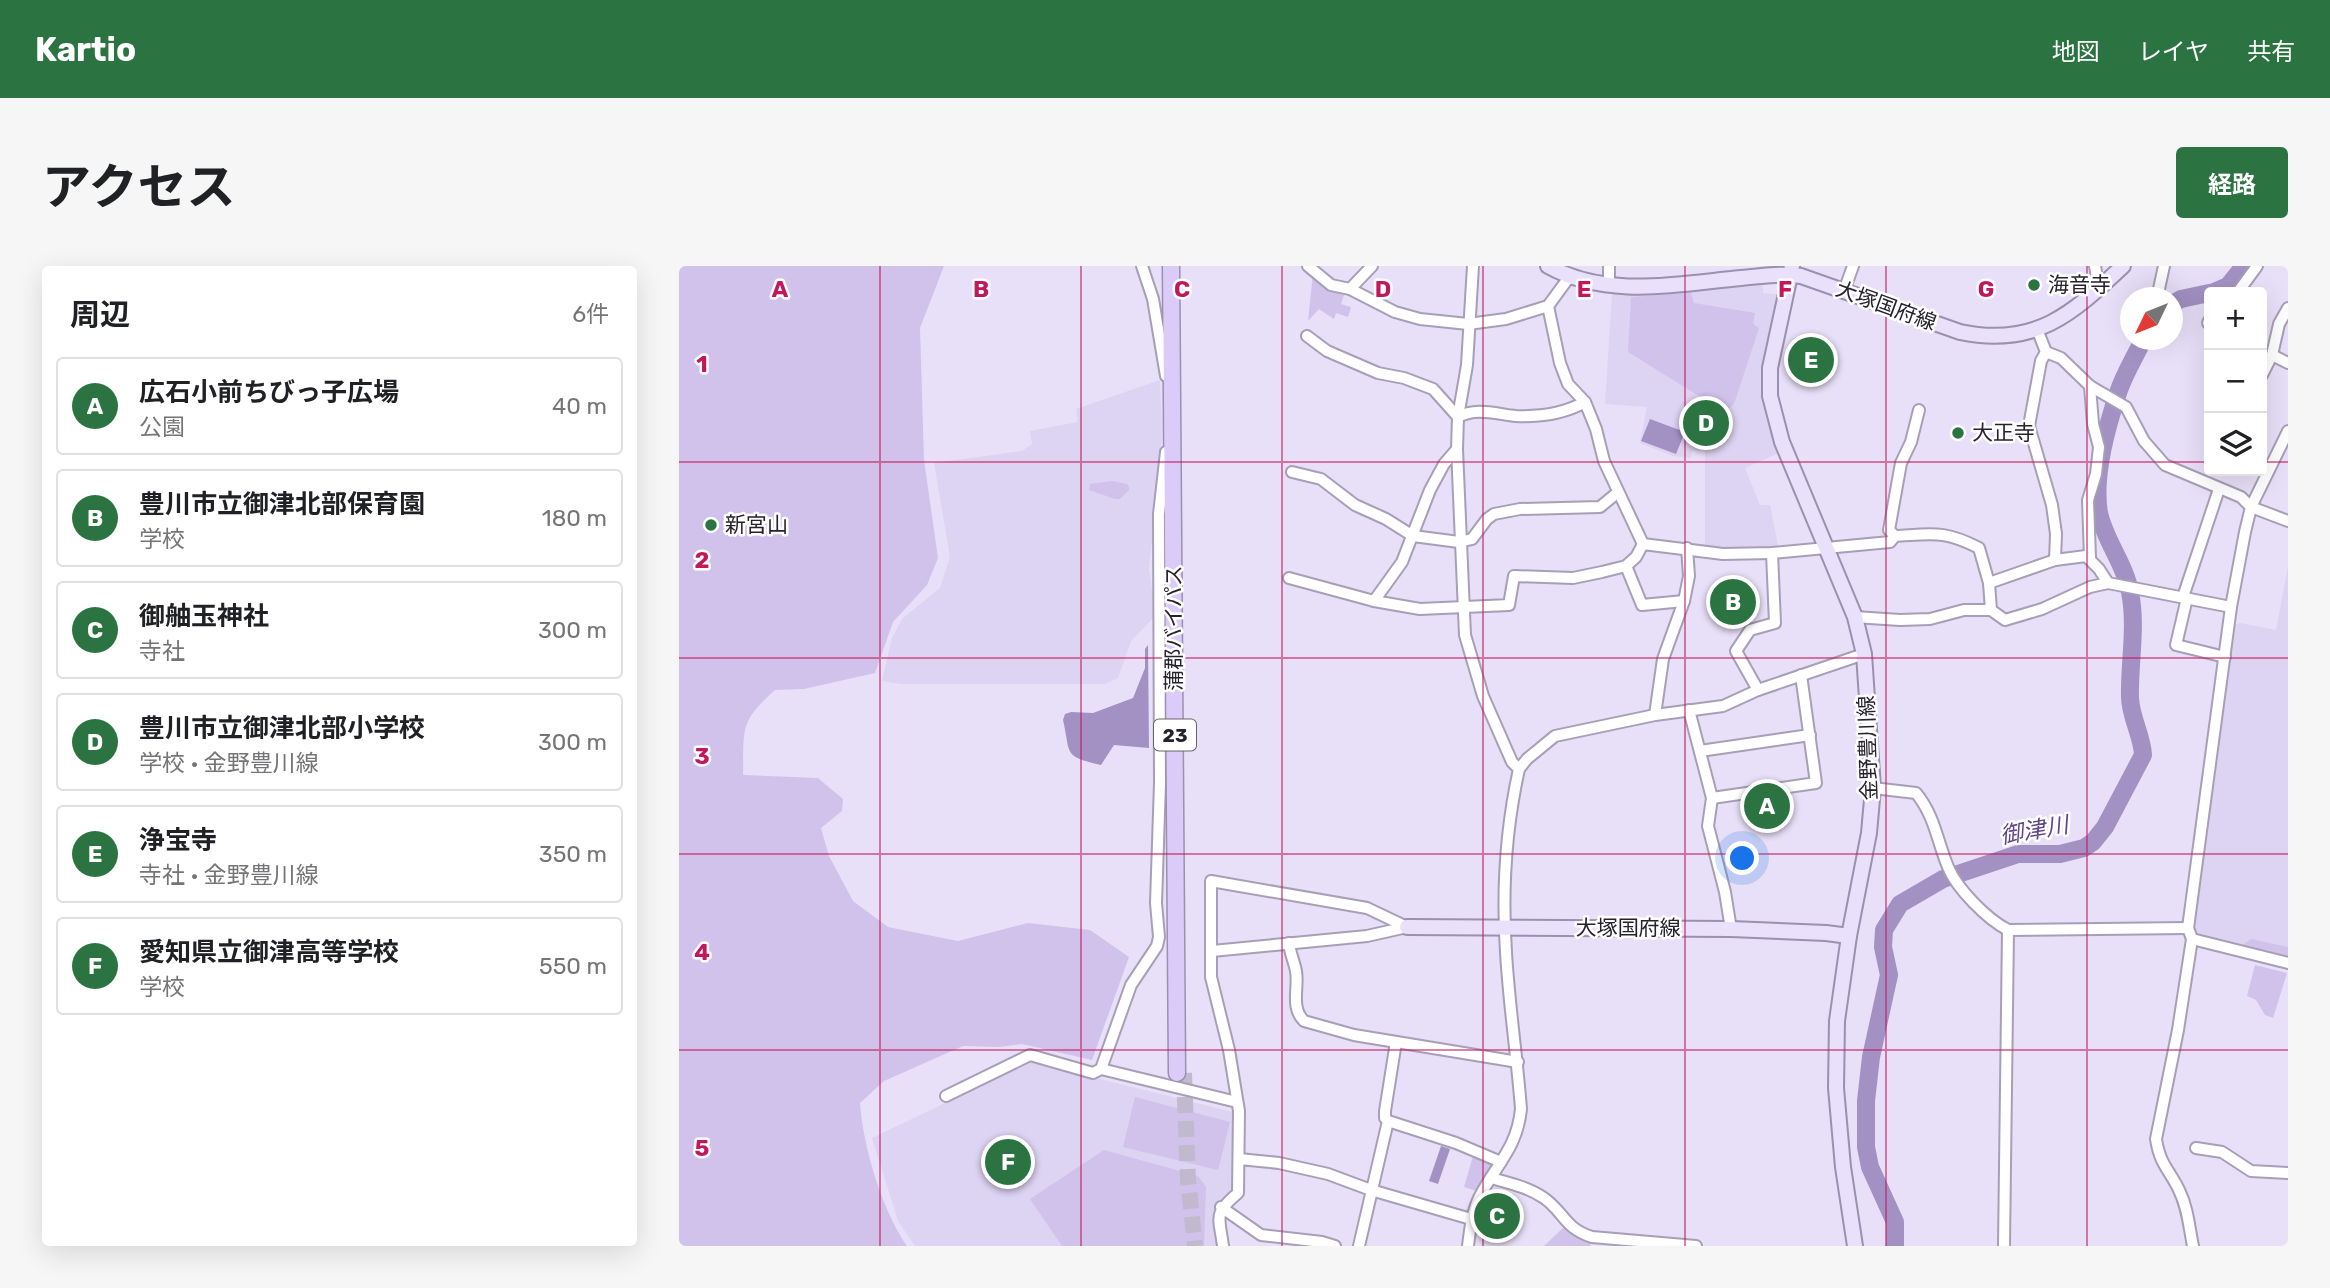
<!DOCTYPE html>
<html lang="ja">
<head>
<meta charset="utf-8">
<style>
  body { margin:0; font-family:Rubik,"Noto Sans JP",sans-serif; background:#f6f6f6; color:#202124 }
  .controls { position:absolute; right:21px; top:21px; display:grid; overflow:hidden; border-radius:7px; box-shadow:0 7px 28px #0002 }
  .controls button { width:63px; height:63px; display:grid; place-items:center; padding:0; border:0; border-bottom:2px solid #e0e0e0; background:#fff; color:#202124; font:35px sans-serif }
  .compass { position:absolute; left:1441px; top:21px; width:63px; height:63px; border-radius:50%; background:#fff; box-shadow:0 7px 28px #0002; rotate:227deg }
  .you { position:absolute; left:1064px; top:593px; width:24px; height:24px; margin:-18px; border:5px solid #fff; border-radius:50%; background:#1a73e8; box-shadow:0 0 0 10px #1a73e833 }
  .badge { display:grid; place-items:center; width:46px; height:46px; border-radius:50%; background:#2b7441; color:#fff; font-size:23px; font-weight:700 }
  .pin { position:absolute; translate:-50% -50%; border:4px solid #fff; box-shadow:0 2px 7px #0006 }
  .list { margin:0; padding:0; list-style:none }
  h2 { display:flex; justify-content:space-between; align-items:center; height:91px; margin:0; padding:0 28px; font-size:30px }
  h2 small { font-size:23px; font-weight:400; color:#757577 }
  .list li { display:grid; grid-template-columns:46px 1fr auto; gap:21px; align-items:center; box-sizing:border-box; height:98px; margin:0 14px 14px; padding:0 14px; border:2px solid #e0e0e0; border-radius:7px }
  .list b { display:block; font-size:26px; white-space:nowrap }
  .list p { margin:0; font-size:23px; white-space:nowrap; color:#757577 }
  .list em { font-size:23px; font-style:normal; color:#757577 }
  .icon { flex:none; width:38px; height:38px; fill:none; stroke:currentColor; stroke-width:2; stroke-linecap:round; stroke-linejoin:round }
  .map { position:relative; flex:none; width:1609px; height:980px; overflow:hidden; border-radius:7px }
  header { display:flex; align-items:center; gap:42px; box-sizing:border-box; height:98px; padding:0 35px; background:#2b7441; color:#fff }
  header strong { font-size:33px }
  nav { display:flex; gap:38px; margin-inline-start:auto; font-size:24px }
  .intro { display:flex; align-items:center; justify-content:space-between; box-sizing:border-box; height:168px; padding:0 42px }
  h1 { margin:0; font-size:49px }
  .button { padding:18px 32px; border-radius:7px; background:#2b7441; color:#fff; font-size:24px; font-weight:700 }
  main { display:flex; gap:42px; padding:0 42px }
  aside { flex:1; background:#fff; border-radius:7px; box-shadow:0 7px 28px #0002 }
  .map>svg:first-child { display:block }
</style>
</head>
<body>
<header>
<strong>Kartio</strong>
<nav><a>地図</a><a>レイヤ</a><a>共有</a></nav>
</header>
<div class="intro"><h1>アクセス</h1><a class="button">経路</a></div>
<main>
<aside>
<h2>周辺<small>6件</small></h2>
<ul class="list">
<li><span class="badge">A</span><div><b>広石小前ちびっ子広場</b><p>公園</p></div><em>40 m</em></li>
<li><span class="badge">B</span><div><b>豊川市立御津北部保育園</b><p>学校</p></div><em>180 m</em></li>
<li><span class="badge">C</span><div><b>御舳玉神社</b><p>寺社</p></div><em>300 m</em></li>
<li><span class="badge">D</span><div><b>豊川市立御津北部小学校</b><p>学校 · 金野豊川線</p></div><em>300 m</em></li>
<li><span class="badge">E</span><div><b>浄宝寺</b><p>寺社 · 金野豊川線</p></div><em>350 m</em></li>
<li><span class="badge">F</span><div><b>愛知県立御津高等学校</b><p>学校</p></div><em>550 m</em></li>
</ul>
</aside>
<div class="map">
<svg width="1609" height="980" viewBox="0 0 1609 980">
  <rect width="100%" height="100%" fill="#e8e0f8"/>
  <!-- built -->
  <g fill="#ddd3f2">
    <path d="M1084,15V27L1103,29L1093,71L1102,186L1066,202L1081,239H1091L1099,280L1026,285V184L1013,185L1012,192L994,190L961,177L968,141L926,138L933,27H979Z"/>
    <path d="M481,114L483,173L470,303L476,346L475,351L452,375L439,412L426,418H222L203,415L213,372L223,353L261,322L271,291L255,197L343,185L353,178L351,165L399,156L397,143Z"/>
    <path d="M1609,300V693L1518,668L1514,663V651L1555,359L1561,357L1597,364Z"/>
    <path d="M352,796L554,846L555,923L538,940L537,980H236L219,955L193,872Z"/>
  </g>
  <!-- green -->
  <g fill="#d0c2eb">
    <path d="M0,0H265L241,62L245,194L259,292L248,319L214,356L196,407L125,423L96,424C60,456 65,463 64,509L139,512L164,533L163,545L142,562L150,590L174,635L209,661L279,675L349,657L411,664L450,691L413,794L343,778L320,781L284,780L205,815L181,837C184,881 203,944 228,980H0Z"/>
    <path d="M634,7L666,26L662,38L672,41L669,51L657,47L655,53L640,43L629,55Z"/>
    <path d="M1012,27L1015,37L1076,47L1074,58L1080,62L1055,138L1046,146L949,86L952,31Z"/>
    <path d="M433,215L448,218L450,221V224L441,233H436L410,224L411,218Z"/>
    <path d="M1098,527L1102,557L1088,559L1086,549H1079L1076,531Z"/>
    <path d="M1572,673L1609,681V692L1562,680Z"/>
    <path d="M1576,699L1608,707L1594,752L1586,749L1577,734L1568,730Z"/>
    <path d="M456,831L551,856L539,904L444,881Z"/>
    <path d="M425,884L519,910L527,921L525,980H383L351,933Z"/>
    <path d="M794,890L813,897L814,901L800,926L785,921Z"/>
    <path d="M884,962L910,977L912,980H865Z"/>
  </g>
  <!-- water -->
  <g fill="#a391c4">
    <path d="M971,153L1006,166L997,188L962,175Z"/>
    <path d="M469,379L470,482L435,479L422,499C383,490 392,488 384,454L386,448L392,446L414,447L454,432L466,402V383Z"/>
    <path d="M762,880L771,883L759,918L750,915Z"/>
  </g>
  <g fill="none" stroke-linecap="round" stroke-linejoin="round">
    <!-- river -->
    <g stroke="#a391c4" stroke-width="18">
      <path d="M1535,26L1549,20L1565,0"/>
      <path d="M1493,38L1502,33L1530,27"/>
      <path d="M1216,980V956L1191,901L1187,881V835L1192,791L1210,709L1204,681L1205,664L1221,638L1264,613L1339,588H1381L1405,582L1414,576L1426,561L1464,489C1463,469 1452,453 1451,432C1450,397 1458,362 1451,326C1446,298 1426,275 1420,247C1414,212 1428,160 1439,127C1445,108 1456,91 1464,74"/>
    </g>
    <!-- highway-tunnel -->
    <path stroke="#c1bacf" stroke-width="16" stroke-dasharray="16 8" stroke-linecap="butt" d="M505,807L509,914L516,980"/>
    <!-- minor casing -->
    <g stroke="#a79fb6" stroke-width="14">
      <g id="minor">
        <path d="M463,0L474,33L487,110"/>
        <path d="M629,0L652,19L671,23L716,46L741,53L789,58L827,53L869,40L891,10"/>
        <path d="M1416,0L1420,23"/>
        <path d="M930,20V0"/>
        <path d="M671,23L693,0"/>
        <path d="M1165,25L1174,0"/>
        <path d="M1559,26L1578,0"/>
        <path d="M1478,32L1485,0"/>
        <path d="M869,40L881,97L889,118L906,136L917,163L925,195L964,278L1044,288L1093,287L1211,276L1216,270C1254,268 1265,264 1300,282L1310,317L1312,344"/>
        <path d="M1529,57L1530,55"/>
        <path d="M1358,63L1367,86L1362,95L1350,160L1373,239L1377,268L1376,294"/>
        <path d="M628,70L648,85L699,107L725,112L754,123L779,151C797,141 817,148 837,150C860,151 886,147 906,136"/>
        <path d="M1367,86L1382,92L1411,120L1447,141L1465,175L1486,199L1562,231L1572,241L1609,255"/>
        <path d="M1593,89L1609,97"/>
        <path d="M1583,109L1593,89L1600,58L1609,42"/>
        <path d="M1411,120L1414,158L1420,181L1417,208L1409,234L1411,292"/>
        <path d="M613,206L642,213L676,239L707,253L734,270L780,276L793,273L808,253L815,248L841,243L921,241L938,227"/>
        <path d="M1216,270L1210,264L1222,197L1232,176L1240,144"/>
        <path d="M947,300L963,339L1005,335"/>
        <path d="M610,312L695,335L741,343L830,339L835,310L894,312L923,306L947,300L957,291L964,278"/>
        <path d="M1310,317L1376,294L1407,290L1420,303L1429,317"/>
        <path d="M1504,331L1540,223"/>
        <path d="M1508,332L1497,379L1546,391"/>
        <path d="M695,335L723,296L751,224L765,198L778,183"/>
        <path d="M1176,351L1221,354L1251,353L1285,344H1312L1326,354L1363,343L1411,321L1429,317L1552,341"/>
        <path d="M1079,424L1057,385L1071,364L1096,357L1093,287"/>
        <path d="M1010,444L1033,532L1029,560L1046,626L1052,663"/>
        <path d="M976,449L984,393L1005,335L1010,310L1008,282"/>
        <path d="M1021,485L1131,469"/>
        <path d="M840,503L848,493L876,470L976,449L1044,440L1079,424L1185,388"/>
        <path d="M1194,522L1237,527C1256,550 1258,575 1269,601C1278,623 1308,653 1329,664L1509,662"/>
        <path d="M1033,532L1137,517L1122,409"/>
        <path d="M1513,673L1609,697"/>
        <path d="M610,677C611,687 615,695 617,705C620,722 611,741 625,755L675,769L839,796"/>
        <path d="M533,685L688,670L728,661"/>
        <path d="M422,803L452,719L478,680L480,671L477,637L481,517L480,248L487,186"/>
        <path d="M267,830L351,789L414,807L422,803L558,836"/>
        <path d="M709,855L777,877L822,896"/>
        <path d="M1517,882L1543,886L1572,905L1609,907"/>
        <path d="M560,893L600,897L649,908L692,924L792,953"/>
        <path d="M812,912C830,917 849,921 865,932C885,946 885,962 913,971L1017,980"/>
        <path d="M542,941L582,969L643,976L656,980"/>
        <path d="M544,980C540,950 534,948 559,927L560,845L550,784L532,711V615L688,642L728,661"/>
        <path d="M680,980L709,855L706,852V845L717,776"/>
        <path d="M789,980C791,963 793,947 800,932C817,898 838,883 842,843C838,790 830,739 827,686C823,626 827,562 840,503L833,496L804,430L786,369L778,183L779,151L788,99L794,0"/>
        <path d="M1325,980L1329,664"/>
        <path d="M1514,980C1510,961 1509,942 1500,924C1490,903 1481,899 1477,873L1499,764L1513,673L1509,662L1552,341L1566,266L1572,241L1609,165"/>
      </g>
    </g>
    <!-- major casing -->
    <g stroke="#9b90b0" stroke-width="18">
      <g id="major">
        <path d="M869,0C928,33 998,18 1062,12C1082,10 1102,7 1122,10L1281,66C1356,82 1393,48 1444,0"/>
        <path d="M1113,0L1091,102V130L1103,176L1176,351L1185,388L1194,522L1190,567L1170,670L1158,755L1157,822L1164,901L1176,980"/>
        <path d="M728,661L1052,663L1147,667L1170,670"/>
      </g>
    </g>
    <!-- highway casing -->
    <g stroke="#9b90b0" stroke-width="19">
      <path id="highway" d="M492,0L498,807"/>
    </g>
    <!-- minor -->
    <use href="#minor" stroke="#fff" stroke-width="10"/>
    <!-- major -->
    <use href="#major" stroke="#e9e0fb" stroke-width="14"/>
    <!-- highway -->
    <use href="#highway" stroke="#dacbf8" stroke-width="16"/>
  </g>
  <!-- grid -->
  <path fill="none" stroke="#c2185b" stroke-width="2" stroke-opacity="0.55" d="M201,0V980M402,0V980M603,0V980M804,0V980M1006,0V980M1207,0V980M1408,0V980M0,196H1530M1583,196H1609M0,392H1609M0,588H1609M0,784H1609"/>
  <!-- markers -->
  <g fill="#2b7441" stroke="#fff" stroke-width="2.5">
    <circle cx="1355" cy="19" r="7"/>
    <circle cx="1279" cy="167" r="7"/>
    <circle cx="32" cy="259" r="7"/>
  </g>
  <g text-anchor="middle" stroke-width="5" stroke-linejoin="round" paint-order="stroke">
    <!-- shield labels -->
    <rect fill="#fff" stroke="#66646b" stroke-width="2" x="475" y="453.5" width="42" height="31" rx="5"/>
    <g font-size="19" font-weight="bold" fill="#25222b">
      <text x="496" y="476">23</text>
    </g>
    <!-- poi labels -->
    <g font-size="21" fill="#25222b" stroke="#fff" text-anchor="start">
      <text x="1369" y="26">海音寺</text>
      <text x="1293" y="174">大正寺</text>
      <text x="46" y="266">新宮山</text>
    </g>
    <!-- street labels -->
    <g font-size="21" fill="#25222b" stroke="#fff">
      <text transform="translate(1207 40) rotate(20)" y="7">大塚国府線</text>
      <text transform="translate(495 362) rotate(-90)" y="7">蒲郡バイパス</text>
      <text transform="translate(1189 482) rotate(-92)" y="7">金野豊川線</text>
      <text x="949" y="669">大塚国府線</text>
    </g>
    <!-- water labels -->
    <g font-size="23" font-style="italic" fill="#604687" stroke="#fff">
      <text transform="translate(1355 564) rotate(-10)" y="8">御津川</text>
    </g>
  </g>
  <g font-size="23" text-anchor="middle" font-weight="bold" fill="#c2185b" stroke="#fff" stroke-width="5" stroke-linejoin="round" paint-order="stroke">
    <text x="101" y="31">A</text>
    <text x="302" y="31">B</text>
    <text x="503" y="31">C</text>
    <text x="704" y="31">D</text>
    <text x="905" y="31">E</text>
    <text x="1106" y="31">F</text>
    <text x="1307" y="31">G</text>
    <text x="23" y="106">1</text>
    <text x="23" y="302">2</text>
    <text x="23" y="498">3</text>
    <text x="23" y="694">4</text>
    <text x="23" y="890">5</text>
  </g>
</svg>
<div class="controls">
<button>+</button>
<button>−</button>
<button><svg class="icon" aria-label="layers" viewBox="0 0 24 24"><path d="M12 4l9 5-9 5-9-5zM3 14l9 5 9-5"/></svg></button>
</div>
<svg class="compass" viewBox="-18 -18 36 36"><path d="M0-13l5 13h-10z" fill="#e53935"/><path d="M0 13l5-13h-10z" fill="#757577"/></svg>
<div class="you"></div>
<div class="pin badge" style="left:1088px;top:540px">A</div>
<div class="pin badge" style="left:1054px;top:336px">B</div>
<div class="pin badge" style="left:818px;top:950px">C</div>
<div class="pin badge" style="left:1027px;top:157px">D</div>
<div class="pin badge" style="left:1132px;top:94px">E</div>
<div class="pin badge" style="left:329px;top:896px">F</div>
</div>
</main>
</body>
</html>
